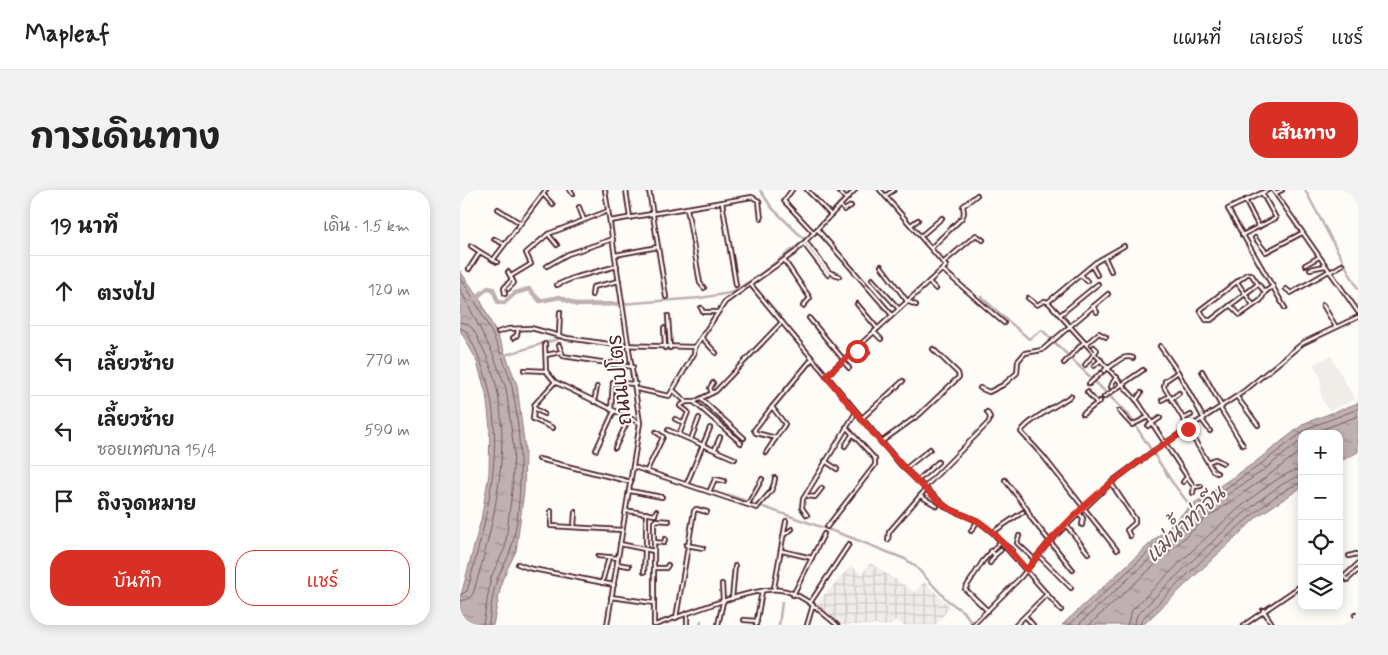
<!DOCTYPE html>
<html lang="th">
<head>
<meta charset="utf-8">
<style>
  body { margin:0; font-family:Mynerve,"Playpen Sans Thai",sans-serif; background:#f2f2f2; color:#222 }
  .controls { position:absolute; right:15px; bottom:15px; display:grid; overflow:hidden; border-radius:10px; box-shadow:0 2px 12px #0003 }
  .controls button { width:45px; height:45px; display:grid; place-items:center; padding:0; border:0; border-bottom:1px solid #e0e0e0; background:#fff; color:#222; font:25px sans-serif }
  .stop { position:absolute; width:15px; height:15px; margin:-11px; border:4px solid #d93025; border-radius:50%; background:#fff }
  .stop.end { background:#d93025; border-color:#fff; box-shadow:0 1px 5px #0008 }
  .list { margin:0; padding:0; list-style:none }
  h2 { display:flex; justify-content:space-between; align-items:center; height:65px; margin:0; padding:0 20px; font-size:21px }
  h2 small { font-size:16px; font-weight:400; color:#767676 }
  .list li { display:grid; grid-template-columns:32px 1fr auto; gap:15px; align-items:center; box-sizing:border-box; height:70px; padding:0 20px; border-top:1px solid #e0e0e0 }
  .list b { display:block; font-size:19px; white-space:nowrap }
  .list p { margin:0; font-size:16px; white-space:nowrap; color:#767676 }
  .list em { font-size:16px; font-style:normal; color:#767676 }
  .actions { display:flex; gap:10px; padding:15px 20px }
  .actions a { flex:1; padding:11px 0; border:1px solid #d93025; border-radius:20px; text-align:center; font-size:18px; color:#d93025 }
  .actions .main { background:#d93025; color:#fff }
  .icon { flex:none; width:28px; height:28px; fill:none; stroke:currentColor; stroke-width:2; stroke-linecap:round; stroke-linejoin:round }
  .map { position:relative; flex:none; width:898px; height:435px; overflow:hidden; border-radius:20px }
  header { display:flex; align-items:center; gap:30px; box-sizing:border-box; height:70px; padding:0 25px; background:#fff; border-bottom:1px solid #e0e0e0 }
  header strong { font-size:24px }
  nav { display:flex; gap:28px; margin-inline-start:auto; font-size:18px }
  .intro { display:flex; align-items:center; justify-content:space-between; box-sizing:border-box; height:120px; padding:0 30px }
  h1 { margin:0; font-size:35px }
  .button { padding:12px 22px; border-radius:20px; background:#d93025; color:#fff; font-size:18px; font-weight:700 }
  main { display:flex; gap:30px; padding:0 30px }
  aside { flex:1; background:#fff; border-radius:20px; box-shadow:0 2px 12px #0003 }
  .map>svg:first-child { display:block }
</style>
</head>
<body>
<header>
<strong>Mapleaf</strong>
<nav><a>แผนที่</a><a>เลเยอร์</a><a>แชร์</a></nav>
</header>
<div class="intro"><h1>การเดินทาง</h1><a class="button">เส้นทาง</a></div>
<main>
<aside>
<h2>19 นาที<small>เดิน · 1.5 km</small></h2>
<ul class="list">
<li><svg class="icon" aria-label="ahead" viewBox="0 0 24 24"><path d="M12 20V5M6 11l6-6 6 6"/></svg><div><b>ตรงไป</b></div><em>120 m</em></li>
<li><svg class="icon" aria-label="left" viewBox="0 0 24 24"><path d="M17 20v-9H6M10 6l-5 5 5 5"/></svg><div><b>เลี้ยวซ้าย</b></div><em>770 m</em></li>
<li><svg class="icon" aria-label="left" viewBox="0 0 24 24"><path d="M17 20v-9H6M10 6l-5 5 5 5"/></svg><div><b>เลี้ยวซ้าย</b><p>ซอยเทศบาล 15/4</p></div><em>590 m</em></li>
<li><svg class="icon" aria-label="arrive" viewBox="0 0 24 24"><path d="M6 21V4h12l-3 4 3 4H6"/></svg><div><b>ถึงจุดหมาย</b></div></li>
</ul>
<div class="actions"><a class="main">บันทึก</a><a>แชร์</a></div>
</aside>
<div class="map">
<svg width="898" height="435" viewBox="0 0 898 435">
  <defs>
    <pattern id="industrial-grid" width="8" height="8" patternUnits="userSpaceOnUse" patternTransform="scale(1.25)"><rect width="8" height="8" fill="#f0ece8"/><path d="M0 4h8M4 0v8" fill="none" stroke="#cfcac7"/></pattern>
    <pattern id="water-ripples" width="26" height="14" patternUnits="userSpaceOnUse" patternTransform="scale(1.25)"><rect width="26" height="14" fill="#c0b1b1"/><path d="M2 4q2-2 4 0t4 0M15 11q2-2 4 0t4 0" fill="none" stroke="#9e8f90"/></pattern>
  </defs>
  <rect width="100%" height="100%" fill="#fdfcf7"/>
  <filter id="ink" filterUnits="userSpaceOnUse"><feTurbulence type="fractalNoise" baseFrequency=".02" numOctaves="2"/><feDisplacementMap in="SourceGraphic" scale="10" xChannelSelector="R" yChannelSelector="G"/><feConvolveMatrix kernelMatrix="1 2 1 2 8 2 1 2 1" color-interpolation-filters="sRGB"/></filter>
  <g filter="url(#ink)">
    <!-- built -->
    <path fill="#f0ece8" d="M871,166L895,210L869,220L862,210L860,187L853,174Z"/>
    <!-- industrial -->
    <path fill="url(#industrial-grid)" d="M410,373L455,402L464,392L490,417L476,435H443L436,430L431,435H379L355,415L391,376L402,384Z"/>
    <!-- water -->
    <g fill="url(#water-ripples)" stroke="#91777b">
      <path d="M0,81L20,109L43,158L57,195L65,260L64,301L56,361L42,390L33,435H0V409L21,330L29,284L30,237L26,203L16,169L0,140Z"/>
      <path d="M898,213V262L879,272V244H842V297L798,326L683,435H602L733,314L794,273L845,233Z"/>
    </g>
    <g fill="none" stroke-linecap="round" stroke-linejoin="round">
      <!-- shore -->
      <g stroke="#795961" stroke-width="1">
        <path d="M0,88C19,114 45,166 52,197C62,243 64,315 51,359C48,369 42,378 38,387C33,400 30,420 29,435"/>
        <path d="M0,99L32,162L46,198L54,261L52,301L45,358L31,387L23,435"/>
        <path d="M0,132C12,133 15,143 20,153C61,227 36,328 13,404L8,409L0,411"/>
        <path d="M0,138L6,141C55,226 31,312 7,401L0,405"/>
        <path d="M850,244L898,226"/>
        <path d="M609,435L737,318L797,277L848,238L898,219"/>
        <path d="M618,435L740,323L801,282L842,250"/>
        <path d="M629,435L745,329L805,288L842,260"/>
        <path d="M667,435L672,420C701,392 808,280 842,279"/>
        <path d="M674,435L677,425C704,399 811,288 842,286"/>
        <path d="M680,435L682,429C709,404 812,296 842,293"/>
      </g>
      <!-- canal -->
      <g stroke="#c0b1b1" stroke-width="2.5">
        <path d="M300,0L312,18L345,50"/>
        <path d="M845,0L898,99"/>
        <path d="M521,107L569,149L582,140L668,224L712,292L732,318"/>
        <path d="M160,114L240,108L270,103L295,88L345,50L391,0"/>
        <path d="M42,166L101,148L139,154"/>
        <path d="M269,305L387,346L445,369L455,376L487,410L505,423L513,435"/>
        <path d="M240,435L241,431"/>
        <path d="M319,435L322,412"/>
      </g>
      <!-- river -->
      <path stroke="#c0b1b1" stroke-width="4.5" d="M14,109L28,98L33,99L38,112L44,113L55,103L69,99L80,111L100,107L117,115L160,114"/>
      <!-- minor casing -->
      <g stroke="#4a1f2b" stroke-width="6">
        <g id="minor">
          <path d="M110,0L113,4"/>
          <path d="M145,0L180,233L147,435"/>
          <path d="M166,0L170,28"/>
          <path d="M189,0L206,107"/>
          <path d="M332,0L324,11L354,43"/>
          <path d="M347,0L371,25"/>
          <path d="M378,0L386,9"/>
          <path d="M808,0L768,19L825,118"/>
          <path d="M813,0L898,122"/>
          <path d="M816,3L822,0"/>
          <path d="M83,4L93,15"/>
          <path d="M425,6L434,0"/>
          <path d="M785,10L799,37"/>
          <path d="M262,12L276,95"/>
          <path d="M380,15L384,20L391,16"/>
          <path d="M119,17L124,30"/>
          <path d="M227,18L240,93L244,98"/>
          <path d="M38,19L60,33"/>
          <path d="M150,31L292,7L299,11L301,29"/>
          <path d="M451,35L458,30"/>
          <path d="M357,39L432,125"/>
          <path d="M88,44L97,55"/>
          <path d="M782,45L816,28L802,3"/>
          <path d="M461,46L482,28"/>
          <path d="M795,48L806,62L842,43"/>
          <path d="M34,49L44,54"/>
          <path d="M346,52L369,82L379,86"/>
          <path d="M344,54L368,85"/>
          <path d="M11,56L20,62"/>
          <path d="M471,58L502,28L504,23L503,16L517,5"/>
          <path d="M155,65L198,57"/>
          <path d="M645,68L651,81"/>
          <path d="M33,70L86,0"/>
          <path d="M324,70L350,108L343,116"/>
          <path d="M484,72L516,45L523,50"/>
          <path d="M845,75L859,67"/>
          <path d="M87,76L108,64L153,49"/>
          <path d="M421,76L447,111L456,115"/>
          <path d="M632,76L637,85"/>
          <path d="M9,79L20,62L37,72"/>
          <path d="M850,79L865,76"/>
          <path d="M483,80L544,133"/>
          <path d="M48,82L54,93L48,99"/>
          <path d="M870,82L882,75"/>
          <path d="M621,85L627,91"/>
          <path d="M51,86L71,74L66,63L88,44L148,21"/>
          <path d="M412,89L439,119"/>
          <path d="M469,92L476,99"/>
          <path d="M777,92L793,115"/>
          <path d="M798,94L791,84H787L740,120L746,130H751L798,94L805,102"/>
          <path d="M97,95L113,88L157,76"/>
          <path d="M291,95L441,275L487,318L518,331L533,343L601,420"/>
          <path d="M826,99L831,103L869,81"/>
          <path d="M45,104L44,98L52,89"/>
          <path d="M132,105L133,97L159,91"/>
          <path d="M568,108L577,115L584,111L588,112L636,72L664,56"/>
          <path d="M588,112L678,212L734,297L733,303"/>
          <path d="M397,114L417,138"/>
          <path d="M770,115L780,125L801,110L805,102L813,96"/>
          <path d="M863,115L876,137"/>
          <path d="M633,116L637,122"/>
          <path d="M241,118L243,122H258"/>
          <path d="M600,125L638,94"/>
          <path d="M208,126L210,158"/>
          <path d="M349,128L383,169"/>
          <path d="M204,138L205,158"/>
          <path d="M38,142L48,139L71,138L107,148L156,155L235,157"/>
          <path d="M414,142L421,149"/>
          <path d="M99,145L100,122"/>
          <path d="M53,148L57,145L58,139"/>
          <path d="M242,148L256,163"/>
          <path d="M85,154L86,181"/>
          <path d="M626,154L639,143L646,147"/>
          <path d="M99,155L103,166L173,177"/>
          <path d="M400,155L408,162"/>
          <path d="M700,156L718,182L744,229"/>
          <path d="M86,165L101,162"/>
          <path d="M394,167L398,162L396,159"/>
          <path d="M383,171L389,178"/>
          <path d="M604,173L624,152"/>
          <path d="M155,175L156,155"/>
          <path d="M625,175L637,160L634,157"/>
          <path d="M634,176L641,170"/>
          <path d="M649,178C656,173 663,164 673,168"/>
          <path d="M64,180L86,181L95,192L180,233"/>
          <path d="M644,181L648,177"/>
          <path d="M742,181L762,217"/>
          <path d="M718,182L705,191L704,197L729,238"/>
          <path d="M366,186L486,76L420,0"/>
          <path d="M629,194L641,183"/>
          <path d="M159,195L161,193L176,194"/>
          <path d="M651,197L653,192L657,187"/>
          <path d="M520,198L529,202L543,195L557,183L558,171L565,163L582,160L648,104"/>
          <path d="M177,199L209,206L234,164L235,157L265,112L335,62L395,0"/>
          <path d="M213,200L226,212H234L256,201L322,132"/>
          <path d="M627,202L637,213"/>
          <path d="M252,203L250,198L253,193"/>
          <path d="M611,206C599,214 565,232 561,242L583,266L657,360"/>
          <path d="M644,207L683,180"/>
          <path d="M777,207L798,235"/>
          <path d="M241,209L284,248"/>
          <path d="M711,209L719,203"/>
          <path d="M676,210L681,203"/>
          <path d="M702,210L709,206"/>
          <path d="M134,212L137,197"/>
          <path d="M234,212L281,253"/>
          <path d="M312,217L294,240L296,243L316,248"/>
          <path d="M760,218L783,255"/>
          <path d="M74,219L73,229L93,238"/>
          <path d="M151,220L153,192"/>
          <path d="M659,221L672,235L688,227"/>
          <path d="M84,224L74,218V215L95,192"/>
          <path d="M623,224L640,211"/>
          <path d="M215,229L224,233"/>
          <path d="M401,229L443,191"/>
          <path d="M723,229L731,225"/>
          <path d="M742,230L750,241"/>
          <path d="M688,236L700,228"/>
          <path d="M728,239L753,281L757,283"/>
          <path d="M208,240L275,269"/>
          <path d="M219,245L228,222L220,216L226,212"/>
          <path d="M231,249L239,228"/>
          <path d="M421,252L460,224L499,187L498,183L473,159"/>
          <path d="M385,256L392,245"/>
          <path d="M155,258L169,228"/>
          <path d="M255,259L260,247"/>
          <path d="M136,260L154,221"/>
          <path d="M306,263L325,234L312,217L352,169"/>
          <path d="M79,269L171,292"/>
          <path d="M365,271L377,279"/>
          <path d="M748,272L755,269L763,273"/>
          <path d="M174,277L297,318C304,307 314,303 315,288"/>
          <path d="M445,279L470,259"/>
          <path d="M187,280L203,247L196,242"/>
          <path d="M545,290L567,319L571,328L613,380"/>
          <path d="M457,291L478,272"/>
          <path d="M723,292L727,287"/>
          <path d="M227,293L250,238"/>
          <path d="M651,293L675,329V333L667,340L670,346"/>
          <path d="M734,297L741,296"/>
          <path d="M464,298L529,232L530,227L527,222"/>
          <path d="M250,300L255,289L264,291"/>
          <path d="M170,301L202,307"/>
          <path d="M348,306L355,307L362,298"/>
          <path d="M460,306L477,316"/>
          <path d="M288,314L302,289"/>
          <path d="M91,321V336L162,340"/>
          <path d="M166,321L176,322L170,321"/>
          <path d="M176,322L195,325L196,321"/>
          <path d="M619,323L623,328L622,335"/>
          <path d="M347,325L342,318L343,309L396,222"/>
          <path d="M606,335L628,363"/>
          <path d="M114,337L115,322"/>
          <path d="M367,337L415,275V269L386,237"/>
          <path d="M511,341L517,332"/>
          <path d="M533,342L563,322"/>
          <path d="M325,344L332,339"/>
          <path d="M559,346L557,353L574,369"/>
          <path d="M428,350L429,342L466,299"/>
          <path d="M194,352L204,353L205,349"/>
          <path d="M160,354L194,361"/>
          <path d="M226,355L243,358"/>
          <path d="M186,356V323"/>
          <path d="M546,356L552,360"/>
          <path d="M322,361L352,368"/>
          <path d="M535,365L541,360"/>
          <path d="M578,365L611,398"/>
          <path d="M138,366L158,368"/>
          <path d="M889,366L896,364L898,366"/>
          <path d="M530,373L535,365L531,361"/>
          <path d="M58,374L68,378L154,395"/>
          <path d="M157,374L169,376"/>
          <path d="M195,378H206L208,375"/>
          <path d="M879,381L887,390L898,380"/>
          <path d="M184,382L185,360"/>
          <path d="M886,385L898,374"/>
          <path d="M142,393L149,367"/>
          <path d="M314,398L326,331"/>
          <path d="M333,405L364,344"/>
          <path d="M151,407L194,413"/>
          <path d="M272,409L275,376"/>
          <path d="M350,413L389,354"/>
          <path d="M803,420L813,435"/>
          <path d="M528,421L505,399L523,371L541,351"/>
          <path d="M895,425L898,429"/>
          <path d="M566,427L573,435"/>
          <path d="M216,428L234,321L236,319L247,322"/>
          <path d="M284,430L297,431"/>
          <path d="M194,435V332L196,330L209,331"/>
          <path d="M195,435C222,426 296,395 321,400C342,403 361,422 377,435"/>
          <path d="M227,435V424"/>
          <path d="M258,435L263,412L262,394"/>
          <path d="M296,435L302,401"/>
          <path d="M347,435L353,415"/>
          <path d="M513,435L561,387L589,352L654,290L695,260L783,202L843,153L898,127"/>
          <path d="M556,435L587,404"/>
          <path d="M784,435L842,395"/>
        </g>
      </g>
      <!-- minor -->
      <use href="#minor" stroke="#fdfcf7" stroke-width="2.5"/>
    </g>
  </g>
  <g fill="none" stroke-linecap="round" stroke-linejoin="round" filter="url(#ink)">
    <!-- route -->
    <path stroke="#d93025" stroke-width="6" d="M397,161L396,159L366,186C402,230 438,276 481,313C493,323 506,324 519,332C538,343 552,364 567,380C608,322 668,276 728,239"/>
  </g>
  <g text-anchor="middle" stroke-width="4" stroke-linejoin="round" paint-order="stroke">
    <!-- street labels -->
    <g font-size="20" fill="#4a1f2b" stroke="#fdfcf7">
      <text transform="translate(159 190) rotate(-97)" y="7">ถนนเปโตร</text>
    </g>
    <!-- water labels -->
    <g font-size="21" font-style="italic" fill="#73525a" stroke="#fdfcf7">
      <text transform="translate(725 334) rotate(-43)" y="7">แม่น้ำท่าจีน</text>
    </g>
  </g>
</svg>
<div class="controls">
<button>+</button>
<button>−</button>
<button><svg class="icon" aria-label="locate" viewBox="0 0 24 24"><circle cx="12" cy="12" r="6"/><path d="M12 2v4M12 18v4M2 12h4M18 12h4"/></svg></button>
<button><svg class="icon" aria-label="layers" viewBox="0 0 24 24"><path d="M12 4l9 5-9 5-9-5zM3 14l9 5 9-5"/></svg></button>
</div>
<div class="stop" style="left:397px;top:161px"></div>
<div class="stop end" style="left:728px;top:239px"></div>
</div>
</main>
</body>
</html>
